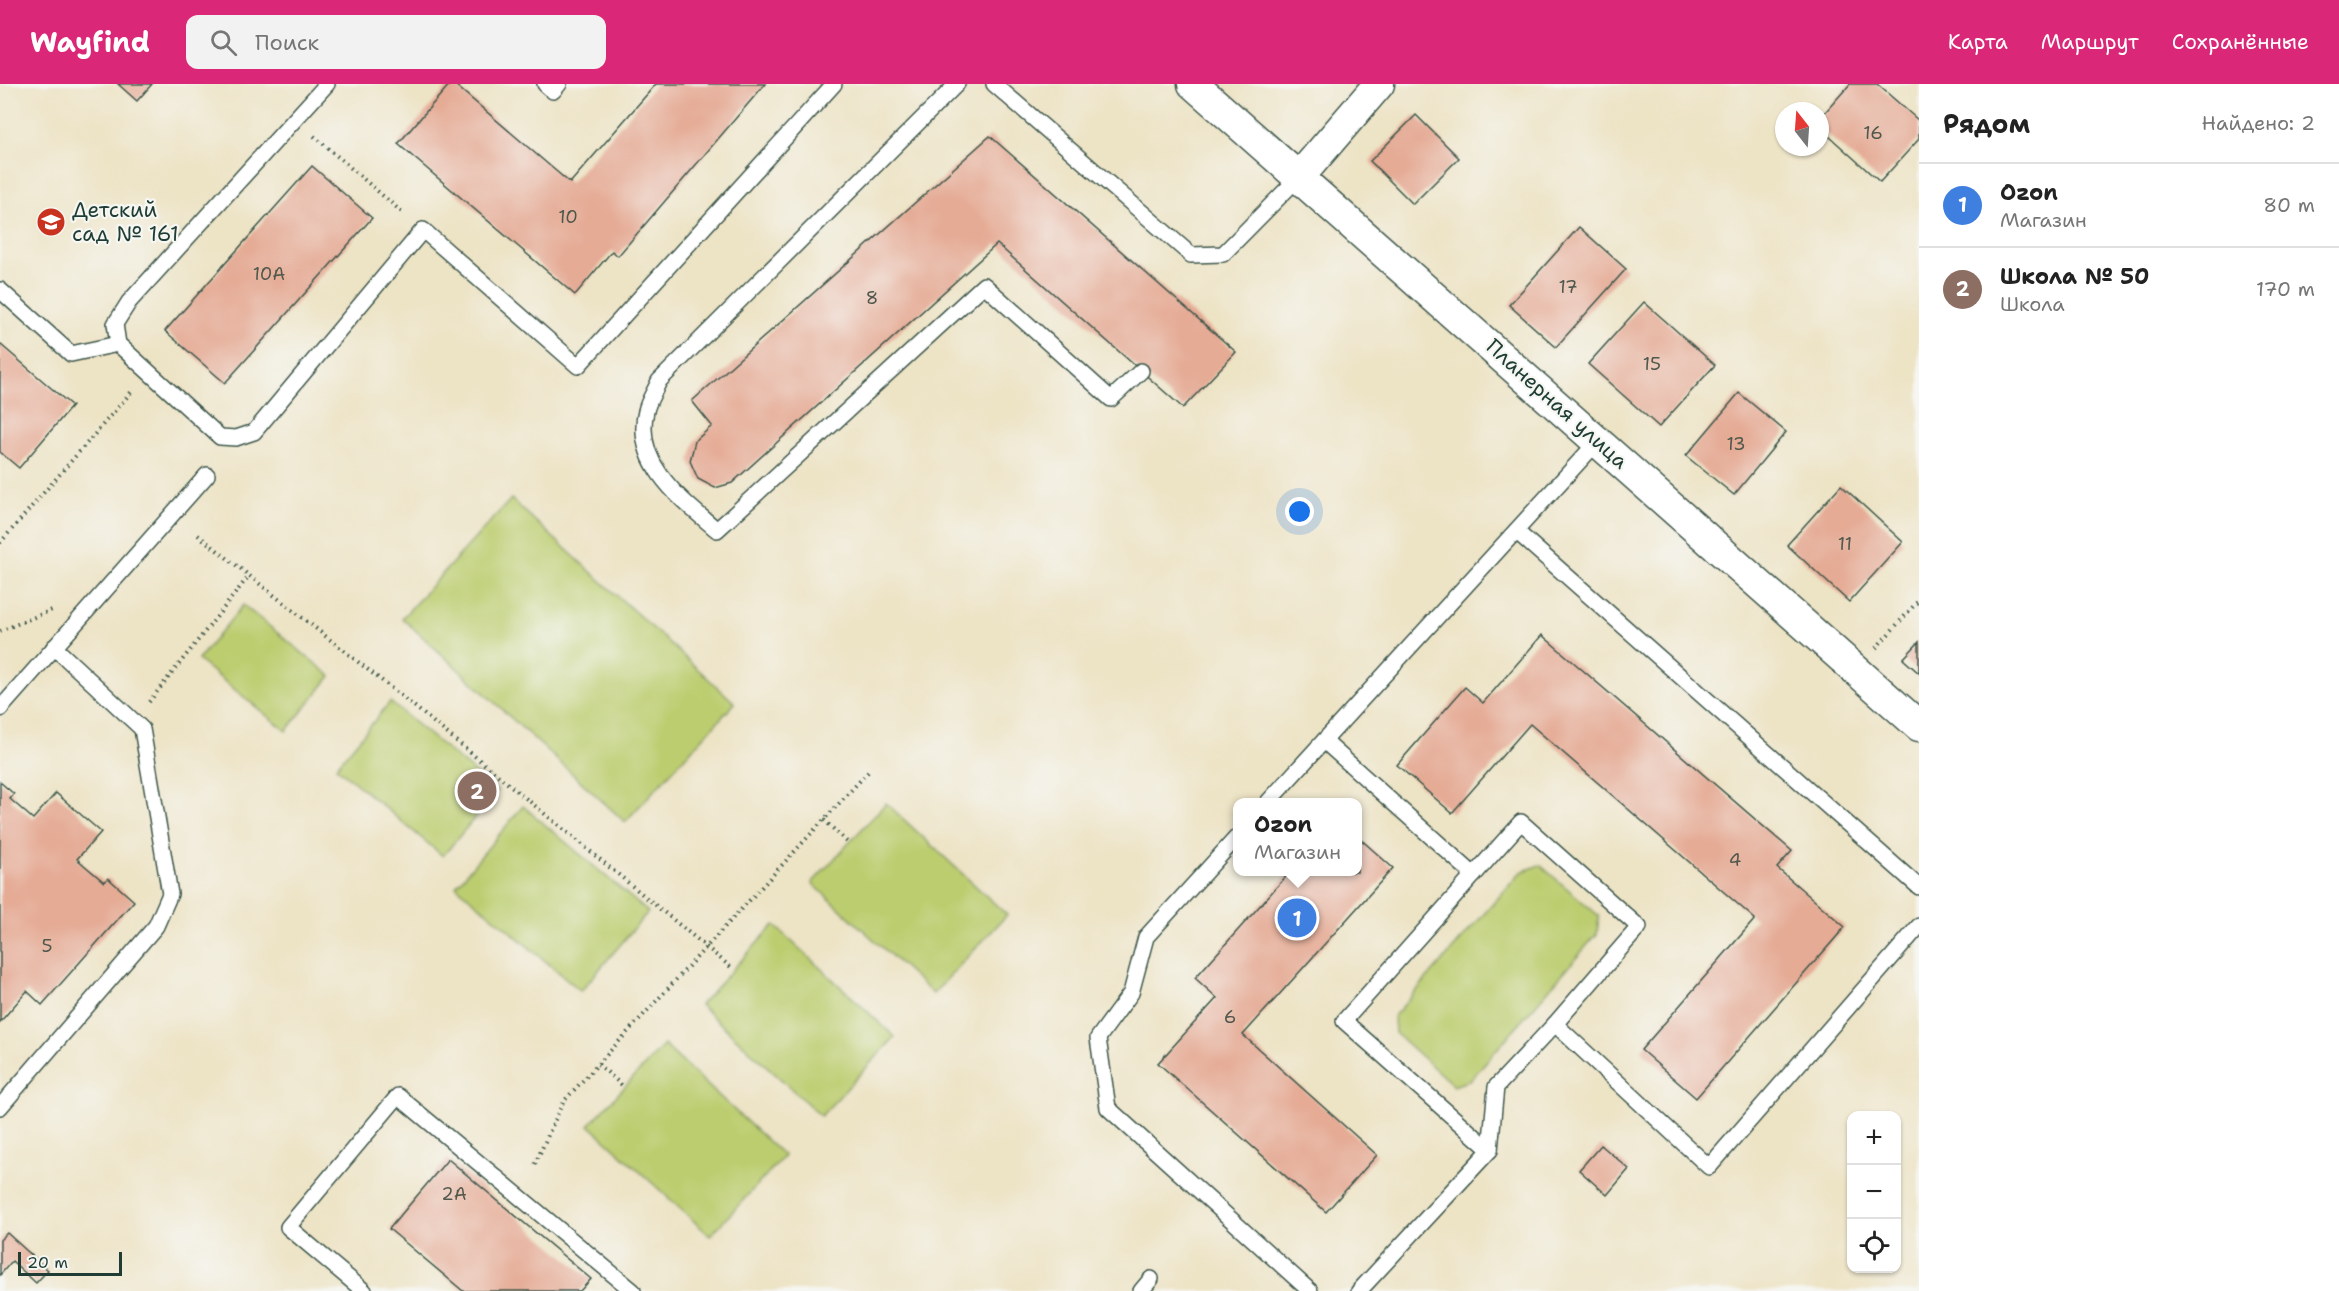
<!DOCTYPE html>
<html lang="ru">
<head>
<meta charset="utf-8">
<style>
  body { margin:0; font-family:"Shantell Sans",sans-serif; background:#f2f2f2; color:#222 }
  .controls { position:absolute; right:18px; bottom:18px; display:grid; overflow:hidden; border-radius:12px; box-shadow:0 2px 4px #0004 }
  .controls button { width:54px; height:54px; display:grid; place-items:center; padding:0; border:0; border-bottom:2px solid #e0e0e0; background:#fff; color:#222; font:30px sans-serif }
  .compass { position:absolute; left:1775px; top:18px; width:54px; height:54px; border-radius:50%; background:#fff; box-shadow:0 2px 4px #0004; rotate:343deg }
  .scale { position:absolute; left:18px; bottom:15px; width:104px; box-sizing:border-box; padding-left:6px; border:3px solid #1f3d34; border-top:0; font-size:16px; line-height:21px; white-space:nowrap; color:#1f3d34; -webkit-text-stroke:4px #f6f6f2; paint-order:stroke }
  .you { position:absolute; left:1300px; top:428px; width:21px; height:21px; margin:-15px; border:4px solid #fff; border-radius:50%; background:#1a73e8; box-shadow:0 0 0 9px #1a73e833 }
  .badge { display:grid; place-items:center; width:39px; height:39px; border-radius:50%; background:#db2777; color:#fff; font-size:20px; font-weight:700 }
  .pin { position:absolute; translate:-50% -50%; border:3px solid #fff; box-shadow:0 2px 6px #0006 }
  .popup { position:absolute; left:1233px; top:714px; width:129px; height:78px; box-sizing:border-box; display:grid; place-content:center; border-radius:12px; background:#fff; filter:drop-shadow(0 2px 4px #0005); font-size:20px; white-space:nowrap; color:#767676 }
  .popup b { font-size:22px; color:#222 }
  .popup::after { content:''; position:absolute; left:50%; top:100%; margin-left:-12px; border:12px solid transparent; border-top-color:#fff }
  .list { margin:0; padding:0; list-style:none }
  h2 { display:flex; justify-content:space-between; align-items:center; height:78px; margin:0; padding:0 24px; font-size:26px }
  h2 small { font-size:20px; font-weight:400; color:#767676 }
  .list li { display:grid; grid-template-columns:39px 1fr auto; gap:18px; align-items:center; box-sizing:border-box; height:84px; padding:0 24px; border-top:2px solid #e0e0e0 }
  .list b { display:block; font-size:22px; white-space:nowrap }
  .list p { margin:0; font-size:20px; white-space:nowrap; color:#767676 }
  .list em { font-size:20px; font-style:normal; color:#767676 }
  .icon { flex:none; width:33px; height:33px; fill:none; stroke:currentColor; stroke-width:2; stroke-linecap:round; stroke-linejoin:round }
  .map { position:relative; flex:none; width:1919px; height:1207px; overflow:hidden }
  header { display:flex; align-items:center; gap:36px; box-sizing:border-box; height:84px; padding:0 30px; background:#db2777; color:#fff }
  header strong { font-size:28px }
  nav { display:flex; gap:33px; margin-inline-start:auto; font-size:21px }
  .search { width:420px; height:54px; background:#f2f2f2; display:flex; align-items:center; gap:15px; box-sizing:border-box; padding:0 21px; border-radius:12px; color:#767676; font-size:22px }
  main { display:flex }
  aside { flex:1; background:#fff }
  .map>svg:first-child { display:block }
</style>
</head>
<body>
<header>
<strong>Wayfind</strong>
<div class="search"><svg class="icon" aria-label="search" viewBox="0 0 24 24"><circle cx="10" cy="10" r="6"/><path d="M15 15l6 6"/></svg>Поиск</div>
<nav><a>Карта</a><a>Маршрут</a><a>Сохранённые</a></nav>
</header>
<main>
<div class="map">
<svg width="1919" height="1207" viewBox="0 0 1919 1207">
  <rect width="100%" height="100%" fill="#f6f6f2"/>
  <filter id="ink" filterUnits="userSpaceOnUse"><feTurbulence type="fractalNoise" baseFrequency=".0167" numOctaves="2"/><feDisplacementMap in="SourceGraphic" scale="12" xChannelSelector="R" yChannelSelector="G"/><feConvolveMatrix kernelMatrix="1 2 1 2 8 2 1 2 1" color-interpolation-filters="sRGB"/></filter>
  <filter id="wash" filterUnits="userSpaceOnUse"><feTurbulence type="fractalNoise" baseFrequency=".008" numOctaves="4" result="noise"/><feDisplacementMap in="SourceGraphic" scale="24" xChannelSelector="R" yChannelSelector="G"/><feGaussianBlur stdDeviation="1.35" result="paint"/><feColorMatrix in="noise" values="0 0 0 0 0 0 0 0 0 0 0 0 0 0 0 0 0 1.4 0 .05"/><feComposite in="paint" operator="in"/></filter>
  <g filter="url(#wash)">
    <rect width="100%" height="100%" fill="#ede3c5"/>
    <!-- green -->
    <g fill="#bccd6f" stroke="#6e8552" stroke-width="1.5">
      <path d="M511,415L735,619L625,738L402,534Z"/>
      <path d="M243,521L331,592L286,647L198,576Z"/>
      <path d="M390,618L497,707L443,772L336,683Z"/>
      <path d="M886,719L1007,831L933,910L812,799Z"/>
      <path d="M523,722L648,828L581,907L456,802Z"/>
      <path d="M1540,781L1599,832L1597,850L1470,996L1454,1002L1395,949L1394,932L1521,788Z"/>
      <path d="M774,841L895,953L821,1032L700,921Z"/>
      <path d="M664,961L784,1072L710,1152L589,1041Z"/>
    </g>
    <g id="blocks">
      <!-- building -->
      <g fill="#e5ab95">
        <path d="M118,0H152L137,17Z"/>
        <path d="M450,0H454L570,99L656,0H765L618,172L612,167L575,211L398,60Z"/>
        <path d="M1850,0H1877L1919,37V55L1880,98L1820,44V34Z"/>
        <path d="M1416,31L1459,74L1413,120L1370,77Z"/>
        <path d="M990,52L1236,268L1183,324L997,160L732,399L715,404L698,395L690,377L695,357L712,342L692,317Z"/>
        <path d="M312,82L372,134L225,299L165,247Z"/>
        <path d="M1579,143L1626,185L1556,263L1509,221Z"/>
        <path d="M1644,218L1715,281L1659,343L1588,280Z"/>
        <path d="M0,260L72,322L19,384L0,368Z"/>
        <path d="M1739,309L1786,348L1734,411L1686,372Z"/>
        <path d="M1841,401L1903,458L1849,518L1787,461Z"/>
        <path d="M1542,551L1792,767L1777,784L1845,843L1696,1014L1641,966L1755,835L1530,640L1452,729L1397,681L1465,603L1483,619Z"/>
        <path d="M1919,558V589L1903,575Z"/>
        <path d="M0,698L14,710L10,715L33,735L56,709L101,748L77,775L104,798L108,794L134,817L42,921L27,907L0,938Z"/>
        <path d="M1357,752L1393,784L1243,951L1377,1071L1326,1128L1158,979L1217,914L1195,894L1290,788H1357Z"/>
        <path d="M1601,1061L1629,1085L1607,1111L1579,1086Z"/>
        <path d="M448,1075L591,1195L580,1207H463L389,1145Z"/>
        <path d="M7,1149L48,1186L36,1199L12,1177L0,1191V1156Z"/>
      </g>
    </g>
  </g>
  <g filter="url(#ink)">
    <use href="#blocks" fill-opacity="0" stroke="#3e564a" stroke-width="1.5"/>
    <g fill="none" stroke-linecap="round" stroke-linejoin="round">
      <!-- lane casing -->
      <g stroke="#3e564a" stroke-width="18">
        <g id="lane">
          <path d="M327,0L129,218L115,240L118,260L220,353L236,354L254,348L423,146L578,282L834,0"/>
          <path d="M545,0L553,7L559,0"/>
          <path d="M957,0L659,297C655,307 648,317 646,327C633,380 682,416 717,446L984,201L1111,315L1141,287"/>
          <path d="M994,0L1191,171L1223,170L1300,92"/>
          <path d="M0,206L71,270L118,260"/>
          <path d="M1516,447L1919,803"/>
          <path d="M0,625L207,391"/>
          <path d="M1324,657L1474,791"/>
          <path d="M1268,718L1598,357"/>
          <path d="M1237,753L1146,853L1131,909L1098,954L1108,1024L1310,1207"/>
          <path d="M0,1023L156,842L170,810L142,645L54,563"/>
          <path d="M1490,1066L1344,937L1521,738L1639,843L1555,940"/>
          <path d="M364,1207L288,1143L398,1012L633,1207"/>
          <path d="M1141,1207L1151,1195"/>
          <path d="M1359,1207L1490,1066L1496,1003L1555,940L1709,1083L1919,842"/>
        </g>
      </g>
      <!-- street casing -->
      <g stroke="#3e564a" stroke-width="33">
        <g id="street">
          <path d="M1193,0L1919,642"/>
          <path d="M1300,92L1379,0"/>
        </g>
      </g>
      <!-- path -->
      <g stroke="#3e564a" stroke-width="4" stroke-dasharray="1.5 4.5" stroke-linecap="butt">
        <path d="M314,52L404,130"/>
        <path d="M198,451L415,623L733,885"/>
        <path d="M0,459L133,306"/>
        <path d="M0,547L52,526"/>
        <path d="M1876,564L1919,516"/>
        <path d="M149,618L249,492"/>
        <path d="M824,736L849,760"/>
        <path d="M598,980L624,1003"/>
        <path d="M535,1080L563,1018L868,688"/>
      </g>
      <!-- lane -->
      <use href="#lane" stroke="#fff" stroke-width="15"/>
      <!-- street -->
      <use href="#street" stroke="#fff" stroke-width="30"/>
    </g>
  </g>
  <!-- icons -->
  <defs>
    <g id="school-disc" transform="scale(1.5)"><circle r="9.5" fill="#c8321e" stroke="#f6f6f2"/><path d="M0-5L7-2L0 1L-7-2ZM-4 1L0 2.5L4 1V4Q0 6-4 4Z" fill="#fff"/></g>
  </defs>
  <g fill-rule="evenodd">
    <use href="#school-disc" x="51" y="138"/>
  </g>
  <g text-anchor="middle" stroke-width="4.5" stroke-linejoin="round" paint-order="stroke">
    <!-- number labels -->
    <g font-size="18" fill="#50584c">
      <text x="1873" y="55">16</text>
      <text x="568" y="139">10</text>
      <text x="269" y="196">10А</text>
      <text x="1568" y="209">17</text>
      <text x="872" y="220">8</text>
      <text x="1652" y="286">15</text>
      <text x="1736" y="366">13</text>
      <text x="1845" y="466">11</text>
      <text x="1735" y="782">4</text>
      <text x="47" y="868">5</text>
      <text x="1230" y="939">6</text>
      <text x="454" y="1116">2А</text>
    </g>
    <!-- poi labels -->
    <g font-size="21" fill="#1f3d34" stroke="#f6f6f2" text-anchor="start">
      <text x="72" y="133">Детский<tspan x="72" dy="24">сад № 161</tspan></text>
    </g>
    <!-- street labels -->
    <g font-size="21" fill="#1f3d34" stroke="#f6f6f2">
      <text transform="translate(1557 320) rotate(42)" y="7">Планерная улица</text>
    </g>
  </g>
</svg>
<div class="controls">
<button>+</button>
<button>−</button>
<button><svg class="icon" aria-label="locate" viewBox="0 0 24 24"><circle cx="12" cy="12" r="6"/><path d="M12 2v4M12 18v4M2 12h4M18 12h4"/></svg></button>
</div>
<svg class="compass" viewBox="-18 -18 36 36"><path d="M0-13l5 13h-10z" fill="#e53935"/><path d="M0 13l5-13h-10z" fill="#767676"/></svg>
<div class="scale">20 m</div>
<div class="you"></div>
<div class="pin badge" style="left:1297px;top:834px;background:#3f7fe0">1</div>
<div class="popup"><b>Ozon</b>Магазин</div>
<div class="pin badge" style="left:477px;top:707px;background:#8d6e63">2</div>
</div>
<aside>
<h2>Рядом<small>Найдено: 2</small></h2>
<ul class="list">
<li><span class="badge" style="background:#3f7fe0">1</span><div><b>Ozon</b><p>Магазин</p></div><em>80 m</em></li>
<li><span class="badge" style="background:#8d6e63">2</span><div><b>Школа № 50</b><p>Школа</p></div><em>170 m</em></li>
</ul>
</aside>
</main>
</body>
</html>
